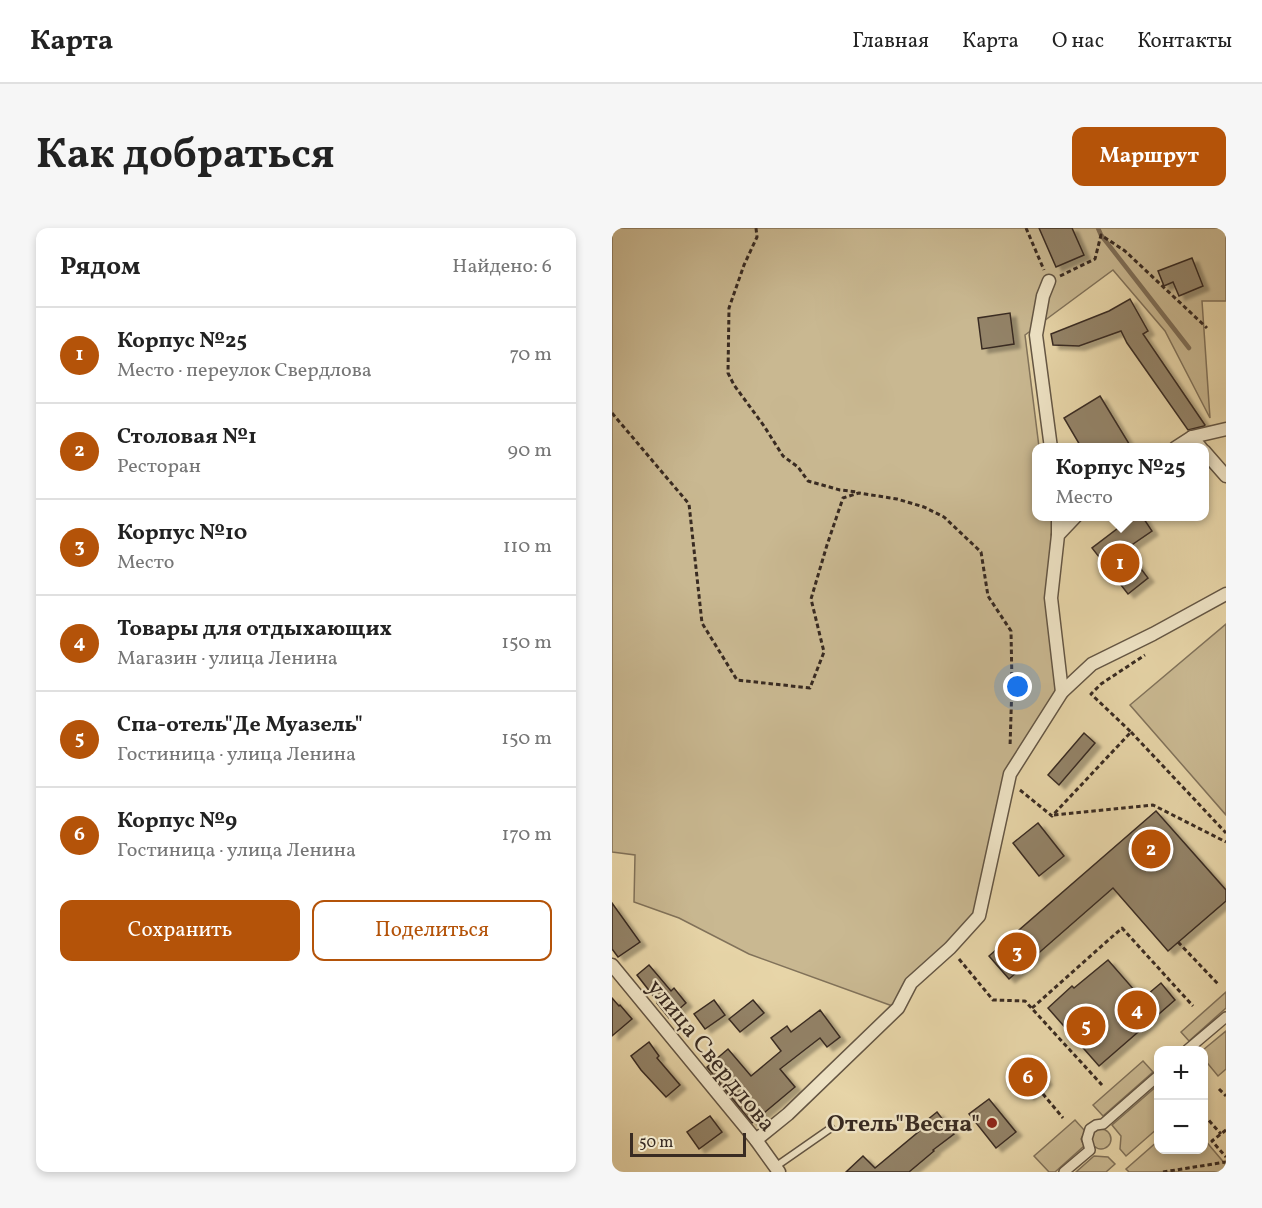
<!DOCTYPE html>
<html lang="ru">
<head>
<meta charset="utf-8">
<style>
  body { margin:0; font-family:Vollkorn,serif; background:#f6f6f6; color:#222 }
  .controls { position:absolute; right:18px; bottom:18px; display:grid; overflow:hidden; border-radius:12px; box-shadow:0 3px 9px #0003 }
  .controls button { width:54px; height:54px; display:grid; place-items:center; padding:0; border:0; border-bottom:2px solid #e0e0e0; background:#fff; color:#222; font:30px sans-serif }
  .scale { position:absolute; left:18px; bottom:15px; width:116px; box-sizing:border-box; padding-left:6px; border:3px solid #392b22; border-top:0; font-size:16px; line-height:21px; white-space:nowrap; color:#392b22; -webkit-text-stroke:4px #efe4c6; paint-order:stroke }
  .you { position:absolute; left:406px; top:459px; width:21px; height:21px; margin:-15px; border:4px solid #fff; border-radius:50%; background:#1a73e8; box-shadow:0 0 0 9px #1a73e833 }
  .badge { display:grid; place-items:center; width:39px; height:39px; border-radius:50%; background:#b45309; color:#fff; font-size:20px; font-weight:700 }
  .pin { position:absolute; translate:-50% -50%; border:3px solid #fff; box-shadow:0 2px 6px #0006 }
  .popup { position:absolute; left:420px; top:215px; width:177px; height:78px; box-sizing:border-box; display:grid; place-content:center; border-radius:12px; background:#fff; filter:drop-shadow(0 2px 4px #0005); font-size:20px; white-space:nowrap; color:#767676 }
  .popup b { font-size:22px; color:#222 }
  .popup::after { content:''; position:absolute; left:50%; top:100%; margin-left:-12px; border:12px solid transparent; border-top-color:#fff }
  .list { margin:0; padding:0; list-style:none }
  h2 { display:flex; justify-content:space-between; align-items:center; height:78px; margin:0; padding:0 24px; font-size:26px }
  h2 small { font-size:20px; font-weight:400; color:#767676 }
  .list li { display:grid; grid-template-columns:39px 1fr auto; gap:18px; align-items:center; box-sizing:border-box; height:96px; padding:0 24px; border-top:2px solid #e0e0e0 }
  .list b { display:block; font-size:22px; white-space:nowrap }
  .list p { margin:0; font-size:20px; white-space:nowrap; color:#767676 }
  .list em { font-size:20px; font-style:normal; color:#767676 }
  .actions { display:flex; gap:12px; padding:18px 24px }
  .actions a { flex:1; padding:14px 0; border:2px solid #b45309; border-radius:12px; text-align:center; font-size:21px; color:#b45309 }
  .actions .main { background:#b45309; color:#fff }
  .map { position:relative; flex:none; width:614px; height:944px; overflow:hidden; border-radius:12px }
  header { display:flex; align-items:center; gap:36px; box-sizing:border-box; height:84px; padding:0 30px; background:#fff; border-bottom:2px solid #e0e0e0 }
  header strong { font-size:28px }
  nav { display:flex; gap:33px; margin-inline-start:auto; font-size:21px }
  .intro { display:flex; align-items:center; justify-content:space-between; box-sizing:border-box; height:144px; padding:0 36px }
  h1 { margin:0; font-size:42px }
  .button { padding:15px 27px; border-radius:12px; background:#b45309; color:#fff; font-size:21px; font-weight:700 }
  main { display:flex; gap:36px; padding:0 36px }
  aside { flex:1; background:#fff; border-radius:12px; box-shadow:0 3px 9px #0003 }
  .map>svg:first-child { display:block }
</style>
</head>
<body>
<header>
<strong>Карта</strong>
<nav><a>Главная</a><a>Карта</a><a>О нас</a><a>Контакты</a></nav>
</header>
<div class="intro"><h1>Как добраться</h1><a class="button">Маршрут</a></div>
<main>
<aside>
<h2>Рядом<small>Найдено: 6</small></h2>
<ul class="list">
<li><span class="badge">1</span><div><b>Корпус №25</b><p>Место · переулок Свердлова</p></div><em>70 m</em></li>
<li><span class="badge">2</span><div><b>Столовая №1</b><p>Ресторан</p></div><em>90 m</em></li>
<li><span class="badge">3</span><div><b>Корпус №10</b><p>Место</p></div><em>110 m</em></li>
<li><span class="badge">4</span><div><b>Товары для отдыхающих</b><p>Магазин · улица Ленина</p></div><em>150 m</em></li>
<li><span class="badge">5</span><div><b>Спа-отель&quot;Де Муазель&quot;</b><p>Гостиница · улица Ленина</p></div><em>150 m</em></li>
<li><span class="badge">6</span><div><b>Корпус №9</b><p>Гостиница · улица Ленина</p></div><em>170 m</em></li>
</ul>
<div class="actions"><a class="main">Сохранить</a><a>Поделиться</a></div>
</aside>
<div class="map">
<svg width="614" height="944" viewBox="0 0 614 944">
  <defs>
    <filter id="shadow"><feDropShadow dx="6" dy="4" stdDeviation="1.5" flood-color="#0004"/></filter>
  </defs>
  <rect width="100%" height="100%" fill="#e7d5a8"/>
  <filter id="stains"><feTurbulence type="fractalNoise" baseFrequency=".00333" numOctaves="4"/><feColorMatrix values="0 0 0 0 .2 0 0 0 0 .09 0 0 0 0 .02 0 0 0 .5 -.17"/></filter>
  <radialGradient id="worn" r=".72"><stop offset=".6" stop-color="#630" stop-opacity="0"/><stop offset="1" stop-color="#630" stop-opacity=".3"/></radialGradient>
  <!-- green -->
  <g fill="#c9b891" stroke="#81725a" stroke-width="1.5">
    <path d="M0,0H614V73H590L598,190L553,103L501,42L413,107L427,219L424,220V288L442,289L439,370L450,464L398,546L367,688L299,755L286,780L137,726L67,690L22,674L23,627L0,624Z"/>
    <path d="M614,396V587L518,477Z"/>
    <path d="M614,764V780L577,813L569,804Z"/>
    <path d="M614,803V841L606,848L592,831L591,822Z"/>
    <path d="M531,833L541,844L491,888L481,877Z"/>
    <path d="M546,857V900L514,928L508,921L509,908L500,897Z"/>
    <path d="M463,892L473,903L469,911L472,918L443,944H437L422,928Z"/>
    <circle cx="489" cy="911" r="10"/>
    <path d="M592,911L614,937V944H517L514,941L546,913V922H592Z"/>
    <path d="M482,928L496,929L503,936L494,944H464Z"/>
  </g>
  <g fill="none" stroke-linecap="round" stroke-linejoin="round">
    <!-- stream -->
    <path stroke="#7e6e57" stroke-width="4.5" d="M486,0L489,7L577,120"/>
  </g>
  <!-- building -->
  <g fill="#938368" stroke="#392b22" stroke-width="1.5" filter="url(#shadow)">
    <path d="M427,0H460L472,27L444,39Z"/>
    <path d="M580,30L591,58L567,68L561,54L552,58L546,43Z"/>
    <path d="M518,71L536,103L531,106L593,197L592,198L576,202L515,115L509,103L467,118L441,117L439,106L497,83Z"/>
    <path d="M398,85L402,116L370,121L366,90Z"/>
    <path d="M488,168L519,219H469L452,190Z"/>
    <path d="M522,288H530L540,303L514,321L536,350L516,366L480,320Z"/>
    <path d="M472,505L483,515L447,557L436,547Z"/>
    <path d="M544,583L614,662V673L556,723L501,660L397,751L377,728Z"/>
    <path d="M426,595L452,628L427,648L401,615Z"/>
    <path d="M0,675L28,714L6,729L0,721Z"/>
    <path d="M496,732L530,771L549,755L563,772L487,838L436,780L460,758L462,760Z"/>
    <path d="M37,737L59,763L62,760L74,775L57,790L45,775L46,774L25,747Z"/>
    <path d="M0,770L7,778L8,777L20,791L0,808Z"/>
    <path d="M102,772L113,787L93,801L82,786Z"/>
    <path d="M141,772L152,785L128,804L117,791Z"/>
    <path d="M208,782L228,809L215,819L208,810L168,841L183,859L140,895L95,839L116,821L139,848L169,823L159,810L175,798L179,804Z"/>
    <path d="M37,814L47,828L45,830L68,857L54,869L29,842L19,828Z"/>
    <path d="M415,831L434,853L416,868L397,846Z"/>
    <path d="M377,871L404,904L384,920L357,886Z"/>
    <path d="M325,884L342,906L321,922L322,923L297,944H234L251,928L263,940L311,900L309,897Z"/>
    <path d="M98,888L110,904L87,921L75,904Z"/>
  </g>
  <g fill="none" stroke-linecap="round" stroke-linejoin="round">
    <!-- service casing -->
    <g stroke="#645644" stroke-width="9">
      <path id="service" d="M163,939L219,900"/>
    </g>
    <!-- pedestrian casing -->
    <g stroke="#645644" stroke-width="12">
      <g id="pedestrian">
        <path d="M575,822L614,789"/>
        <path d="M452,944L478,922L475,911L478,901L484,897L491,896L546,848"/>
      </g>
    </g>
    <!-- minor casing -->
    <g stroke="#645644" stroke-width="15">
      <g id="minor">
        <path d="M437,53L431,68L424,107L439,220"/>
        <path d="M563,220L580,209"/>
        <path d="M589,220L580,209L614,201"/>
        <path d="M592,223L614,248"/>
        <path d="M446,288V307"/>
        <path d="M450,464L439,370L446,307L464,288"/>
        <path d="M0,737L144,912L167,944"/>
        <path d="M144,912L176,886L286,780L299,755L338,720L367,688L398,546L450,464L480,436L541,406L614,366"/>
      </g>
    </g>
    <!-- path -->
    <g stroke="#392b22" stroke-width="3" stroke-dasharray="4.5 3" stroke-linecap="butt">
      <path d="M144,0L145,9L132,37L117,80L116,145L122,157L152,198L171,228L186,239L196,253L228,262L246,264"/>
      <path d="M414,0L432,42"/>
      <path d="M448,48L483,31L489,7L513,23L595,100"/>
      <path d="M0,185L77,276L90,395L125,452L198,460L212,424L199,371L215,317L231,270L247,265L285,271L312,279L332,289L369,324L376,368L399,403L400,456L398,519"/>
      <path d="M519,504L614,605"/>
      <path d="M408,562L440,588L519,504L479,466L489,456L533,427"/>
      <path d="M442,587L541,577L614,614"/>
      <path d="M566,714L606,756"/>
      <path d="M347,731L381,772L413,773L490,857"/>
      <path d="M420,780L510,700L581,778"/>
      <path d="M426,860L451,890"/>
      <path d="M607,861L614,868"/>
      <path d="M592,887L609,906"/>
      <path d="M614,902L600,913L614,929"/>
      <path d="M551,944L614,934"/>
    </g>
    <!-- service -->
    <use href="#service" stroke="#efe4c6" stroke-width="6"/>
    <!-- pedestrian -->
    <use href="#pedestrian" stroke="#efe4c6" stroke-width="9"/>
    <!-- minor -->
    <use href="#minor" stroke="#efe4c6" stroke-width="12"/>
  </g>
  <!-- markers -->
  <circle fill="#8f2418" stroke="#efe4c6" stroke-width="2" cx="380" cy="895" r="6"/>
  <g text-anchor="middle" stroke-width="4.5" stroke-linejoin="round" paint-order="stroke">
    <!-- street labels -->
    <g font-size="24" fill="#392b22" stroke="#efe4c6">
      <text transform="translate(100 827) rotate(51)" y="8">улица Свердлова</text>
    </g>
    <!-- poi labels -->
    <g font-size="24" font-weight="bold" fill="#392b22" stroke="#efe4c6" text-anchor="end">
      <text x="368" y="903">Отель"Весна"</text>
    </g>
  </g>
  <rect width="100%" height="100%" filter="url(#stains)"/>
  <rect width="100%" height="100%" fill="url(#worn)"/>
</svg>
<div class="controls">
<button>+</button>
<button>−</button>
</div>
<div class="scale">50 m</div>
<div class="you"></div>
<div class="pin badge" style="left:508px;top:335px">1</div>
<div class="popup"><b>Корпус №25</b>Место</div>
<div class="pin badge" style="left:539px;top:621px">2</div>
<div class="pin badge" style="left:405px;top:724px">3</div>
<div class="pin badge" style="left:525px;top:782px">4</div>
<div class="pin badge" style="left:474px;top:798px">5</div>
<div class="pin badge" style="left:416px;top:849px">6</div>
</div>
</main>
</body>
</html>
